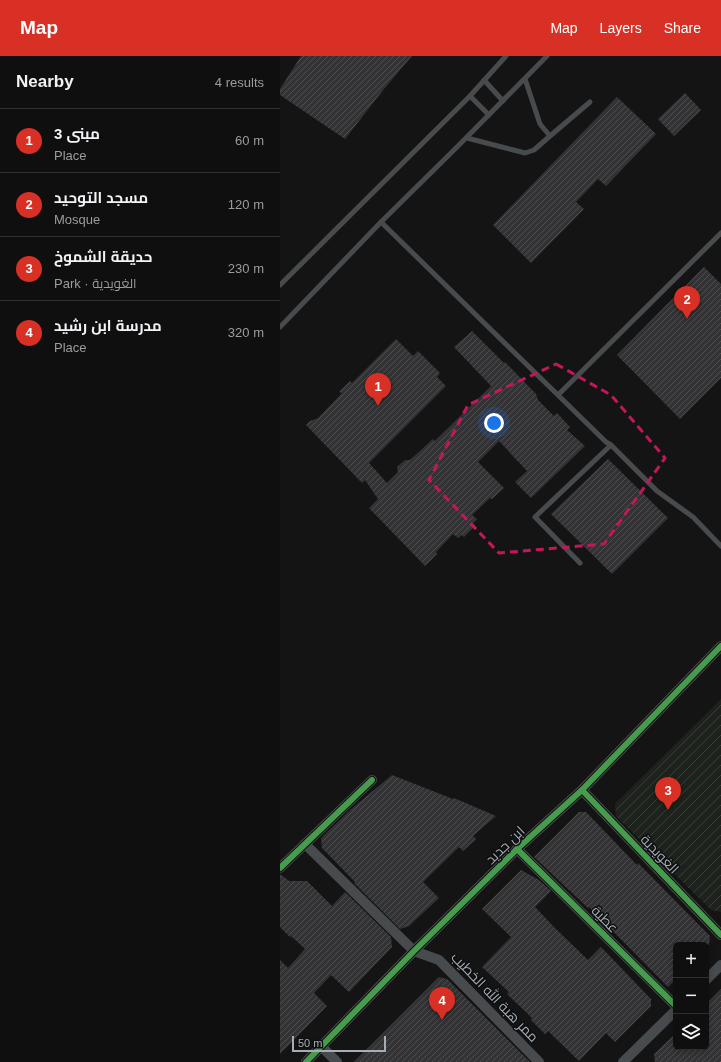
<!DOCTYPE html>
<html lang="en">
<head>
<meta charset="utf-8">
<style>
  body { margin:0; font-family:Helvetica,Cairo,sans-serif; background:#1d1d1d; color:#f1f3f6 }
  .controls { position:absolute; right:12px; bottom:12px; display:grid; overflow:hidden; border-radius:6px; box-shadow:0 2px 6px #0003 }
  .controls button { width:36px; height:36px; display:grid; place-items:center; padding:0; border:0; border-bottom:1px solid #2f2f2f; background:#0f0f0f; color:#f1f3f6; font:20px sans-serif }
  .scale { position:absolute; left:12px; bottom:10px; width:94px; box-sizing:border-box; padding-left:4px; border:2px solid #a5adb6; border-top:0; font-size:11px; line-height:14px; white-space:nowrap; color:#a5adb6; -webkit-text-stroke:3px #0e0f10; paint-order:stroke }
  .you { position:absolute; left:214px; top:367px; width:14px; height:14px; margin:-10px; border:3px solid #fff; border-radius:50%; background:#1a73e8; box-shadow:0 0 0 6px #1a73e833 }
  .badge { display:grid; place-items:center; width:26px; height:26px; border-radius:50%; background:#d93025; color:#fff; font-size:13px; font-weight:700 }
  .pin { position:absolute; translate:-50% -33px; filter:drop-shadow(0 1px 2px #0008) }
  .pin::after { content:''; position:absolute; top:21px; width:14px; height:12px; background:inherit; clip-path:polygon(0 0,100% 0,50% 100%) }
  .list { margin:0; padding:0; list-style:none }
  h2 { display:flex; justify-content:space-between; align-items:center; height:52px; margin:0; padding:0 16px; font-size:17px }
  h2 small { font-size:13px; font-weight:400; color:#9b9c9e }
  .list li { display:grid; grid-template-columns:26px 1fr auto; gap:12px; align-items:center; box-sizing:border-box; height:64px; padding:0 16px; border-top:1px solid #2f2f2f }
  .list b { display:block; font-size:15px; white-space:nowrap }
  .list p { margin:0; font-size:13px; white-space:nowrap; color:#9b9c9e }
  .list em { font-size:13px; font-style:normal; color:#9b9c9e }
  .icon { flex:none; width:22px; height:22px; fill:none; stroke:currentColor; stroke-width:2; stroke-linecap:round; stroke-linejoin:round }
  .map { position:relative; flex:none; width:441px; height:1006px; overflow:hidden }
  header { display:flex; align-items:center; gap:24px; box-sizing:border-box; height:56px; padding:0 20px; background:#d93025; color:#fff }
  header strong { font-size:19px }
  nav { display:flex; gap:22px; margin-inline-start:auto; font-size:14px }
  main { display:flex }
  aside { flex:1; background:#0f0f0f }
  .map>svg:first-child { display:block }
</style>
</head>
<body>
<header>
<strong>Map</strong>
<nav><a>Map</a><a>Layers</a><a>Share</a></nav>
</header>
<main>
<aside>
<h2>Nearby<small>4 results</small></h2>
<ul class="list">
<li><span class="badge">1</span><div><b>مبنى 3</b><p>Place</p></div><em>60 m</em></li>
<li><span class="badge">2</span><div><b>مسجد التوحيد</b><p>Mosque</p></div><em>120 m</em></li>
<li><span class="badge">3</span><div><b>حديقة الشموخ</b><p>Park · الغويدية</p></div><em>230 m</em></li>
<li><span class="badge">4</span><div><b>مدرسة ابن رشيد</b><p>Place</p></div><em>320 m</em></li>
</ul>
</aside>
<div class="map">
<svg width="441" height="1006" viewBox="0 0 441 1006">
  <defs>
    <pattern id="garden-furrows" width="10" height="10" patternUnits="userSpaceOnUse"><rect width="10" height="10" fill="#1d231c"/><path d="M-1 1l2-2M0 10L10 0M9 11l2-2" fill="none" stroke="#3b403b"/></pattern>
    <pattern id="building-hatch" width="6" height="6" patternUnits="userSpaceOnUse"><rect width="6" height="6" fill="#333335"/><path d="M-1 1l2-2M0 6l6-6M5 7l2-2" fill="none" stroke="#4e4e50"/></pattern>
  </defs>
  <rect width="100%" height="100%" fill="#141414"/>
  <!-- garden -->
  <path fill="url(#garden-furrows)" d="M441,643V856L431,854L336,760L335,748Z"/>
  <!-- building -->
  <g fill="url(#building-hatch)">
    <path d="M21,0H132L104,33L65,83L0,39V33Z"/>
    <path d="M405,37L421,54L394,80L378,63Z"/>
    <path d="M337,41L376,78L326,130L318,123L296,146L304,153L251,207L213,169Z"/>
    <path d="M424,211L441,228V322L400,363L337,299Z"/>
    <path d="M192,275L224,307L225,306L256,338L258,344L274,360L277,357L290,371L287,374L305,390L251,442L235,426L247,415L219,385L198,406L224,432L212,443L210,442L192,459L197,463L193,467L195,470L184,481L181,479L178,482L173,478L156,496L157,498L145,510L89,452L98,443L85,424L82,427L26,369L30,365L38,362L62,337L59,336L70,325L72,327L116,283L133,300L138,295L160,317L157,321L166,330L89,407L107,427L118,416L117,411L125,404H130L153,383L155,385L211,330L174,291Z"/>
    <path d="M328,403L388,462L332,518L271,458Z"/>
    <path d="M112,719L173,743L174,742L216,760L193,780L196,783L183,795L179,791L143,826L159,842L129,870L120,873L74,827L75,826L42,792L41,782L70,754Z"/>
    <path d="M299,756H306L357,809L358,807L430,880L429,889H396V923L388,931L309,851L308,852L254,801Z"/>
    <path d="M241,814L259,824L271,835L255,851L274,871L308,904L321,891L371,943V950L335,986L326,977L299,1005L268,975L265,978L251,964L252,962L227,938L229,936L202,911L231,881L202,853Z"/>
    <path d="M0,818L9,825H27L52,850L65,836L111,881L112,891L69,936L51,919L34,937L47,950L0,998V904L8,912L25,893L11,880L10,881L0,871Z"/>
    <path d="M159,921L167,923L250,1006H74Z"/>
    <path d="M441,933V1006H375L374,998L396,977V991H426V948Z"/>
  </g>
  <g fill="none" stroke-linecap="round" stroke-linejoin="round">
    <!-- lane -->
    <g stroke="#484b4d" stroke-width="5">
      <path d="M204,24L223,45"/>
      <path d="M190,40L209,59"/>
      <path d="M270,80L310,46"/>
      <path d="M187,82L245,97L254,94L270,80L260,68L245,23"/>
      <path d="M101,166L326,386L331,389L377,435L413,461L441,490"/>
      <path d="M0,229L190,40L226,0"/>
      <path d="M0,271L101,166L178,90L267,0"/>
      <path d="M279,338L441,177"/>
      <path d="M300,507L255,461L331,389"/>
    </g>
    <!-- street -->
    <g stroke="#484b4d" stroke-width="10">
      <path d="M302,734L441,879"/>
      <path d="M25,788L134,895L159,904L259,1006"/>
      <path d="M237,793L396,950"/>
      <path d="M0,812L92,724"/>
      <path d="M426,924L441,909"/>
      <path d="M42,991L57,1006"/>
      <path d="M26,1006L134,895L237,793L302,734L441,590"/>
      <path d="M343,1006L396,954"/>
    </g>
    <!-- cycleway casing -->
    <g stroke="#0e0f10" stroke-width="8">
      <g id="cycleway">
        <path d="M302,734L441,879"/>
        <path d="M237,793L396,950"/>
        <path d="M0,812L92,724"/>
        <path d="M26,1006L134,895L237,793L302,734L441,590"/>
      </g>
    </g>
    <!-- cycleway -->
    <use href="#cycleway" stroke="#469c4c" stroke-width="6"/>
  </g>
  <!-- marked area -->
  <path fill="none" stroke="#c2185b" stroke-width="3" stroke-dasharray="8 5" stroke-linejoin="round" d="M276,308L331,339L385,402L324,488L219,497L149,424L188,349Z"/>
  <g text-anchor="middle" stroke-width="3" stroke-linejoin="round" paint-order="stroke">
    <!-- street labels -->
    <g font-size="14" fill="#a5adb6" stroke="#0e0f10">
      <text transform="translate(225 789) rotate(-44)" y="5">ابن جديد</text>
      <text transform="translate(380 798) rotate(46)" y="5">الغويدية</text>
      <text transform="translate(325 863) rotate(45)" y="5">عطية</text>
      <text transform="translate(215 941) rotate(46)" y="5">ممر هبة الله الخطيب</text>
    </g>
  </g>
</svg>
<div class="controls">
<button>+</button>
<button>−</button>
<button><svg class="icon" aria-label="layers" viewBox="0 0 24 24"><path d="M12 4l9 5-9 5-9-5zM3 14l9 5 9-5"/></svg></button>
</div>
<div class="scale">50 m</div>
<div class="you"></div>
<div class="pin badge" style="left:98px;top:350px">1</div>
<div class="pin badge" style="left:407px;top:263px">2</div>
<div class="pin badge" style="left:388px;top:754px">3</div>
<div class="pin badge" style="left:162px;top:964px">4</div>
</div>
</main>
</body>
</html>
